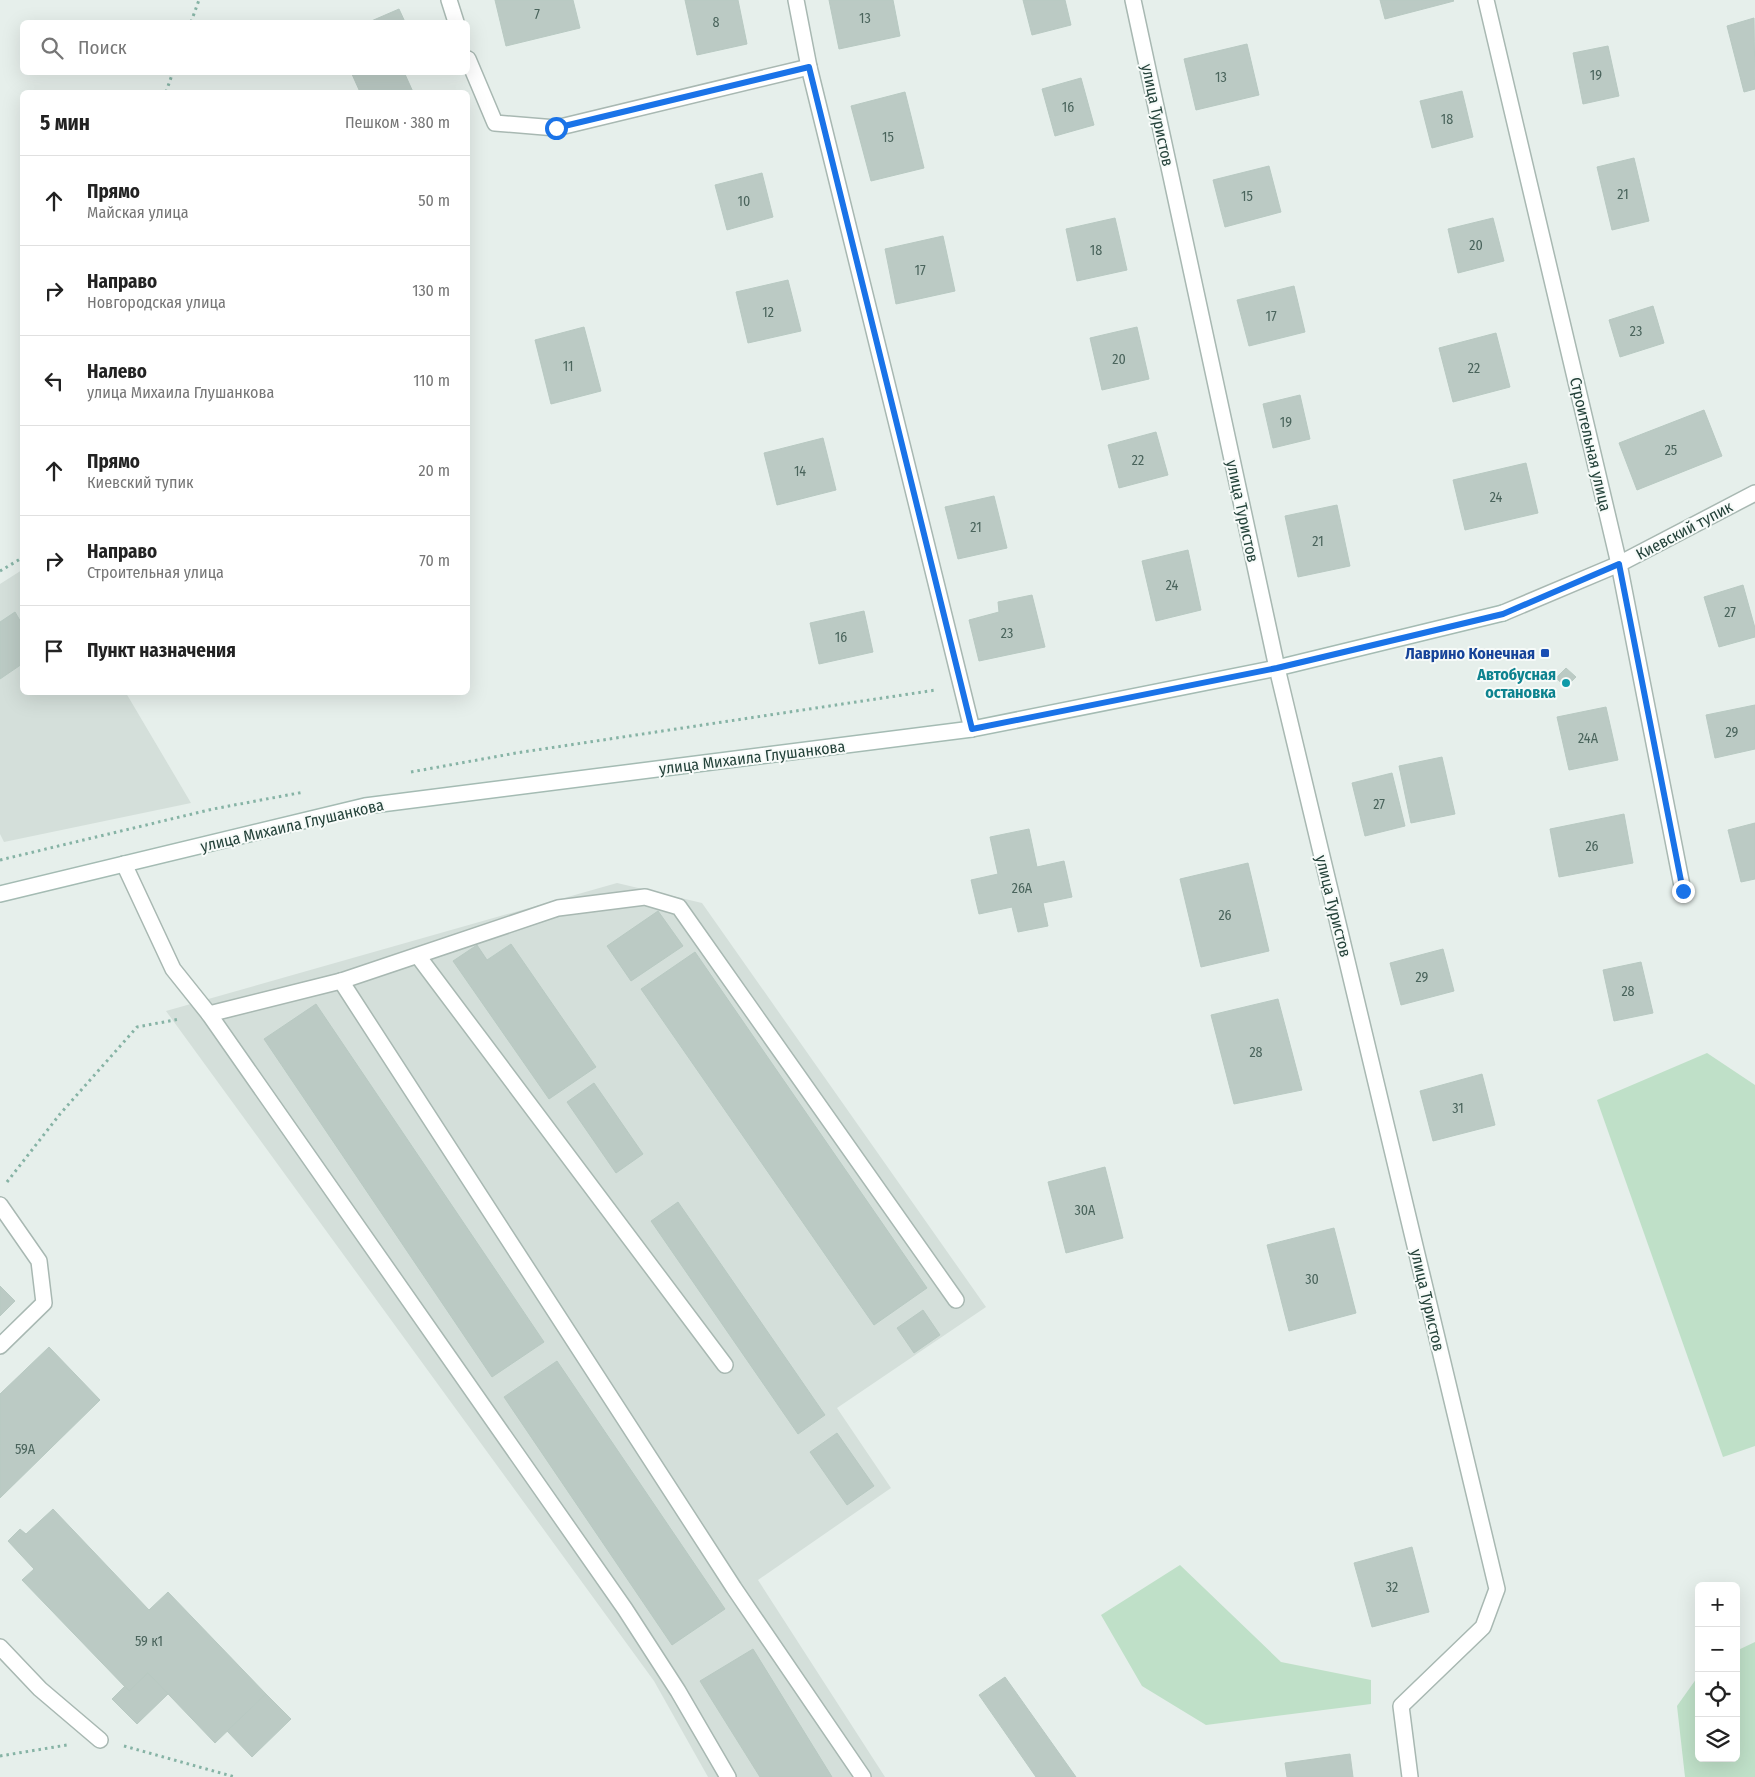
<!DOCTYPE html>
<html lang="ru">
<head>
<meta charset="utf-8">
<style>
  body { margin:0; font-family:"Fira Sans Condensed",sans-serif; background:#f6f6f6; color:#222 }
  .controls { position:absolute; right:15px; bottom:15px; display:grid; overflow:hidden; border-radius:8px; box-shadow:0 5px 20px #0002 }
  .controls button { width:45px; height:45px; display:grid; place-items:center; padding:0; border:0; border-bottom:1px solid #e0e0e0; background:#fff; color:#222; font:25px sans-serif }
  .stop { position:absolute; width:15px; height:15px; margin:-11px; border:4px solid #1a73e8; border-radius:50%; background:#fff }
  .stop.end { background:#1a73e8; border-color:#fff; box-shadow:0 1px 5px #0008 }
  .list { margin:0; padding:0; list-style:none }
  h2 { display:flex; justify-content:space-between; align-items:center; height:65px; margin:0; padding:0 20px; font-size:21px }
  h2 small { font-size:16px; font-weight:400; color:#767676 }
  .list li { display:grid; grid-template-columns:32px 1fr auto; gap:15px; align-items:center; box-sizing:border-box; height:90px; padding:0 20px; border-top:1px solid #e0e0e0 }
  .list b { display:block; font-size:19px; white-space:nowrap }
  .list p { margin:0; font-size:16px; white-space:nowrap; color:#767676 }
  .list em { font-size:16px; font-style:normal; color:#767676 }
  .icon { flex:none; width:28px; height:28px; fill:none; stroke:currentColor; stroke-width:2; stroke-linecap:round; stroke-linejoin:round }
  .map { position:relative; flex:none; width:1755px; height:1777px; overflow:hidden }
  .search { position:absolute; background:#fff; box-shadow:0 5px 20px #0002; left:20px; top:20px; width:450px; height:55px; display:flex; align-items:center; gap:12px; box-sizing:border-box; padding:0 18px; border-radius:8px; color:#767676; font-size:19px }
  .panel { position:absolute; background:#fff; box-shadow:0 5px 20px #0002; left:20px; top:90px; width:450px; height:605px; border-radius:8px }
  .map>svg:first-child { display:block }
</style>
</head>
<body>
<div class="map">
<svg width="1755" height="1777" viewBox="0 0 1755 1777">
  <rect width="100%" height="100%" fill="#e6efeb"/>
  <!-- built -->
  <g fill="#d4dfda">
    <path d="M22,570V692L126,693L191,803L4,842L0,834V584Z"/>
    <path d="M617,883L702,903L986,1307L837,1408L891,1488L758,1580L885,1777H708L654,1681L166,1011Z"/>
  </g>
  <!-- green -->
  <g fill="#bfe0c8">
    <path d="M1707,1053L1755,1085V1446L1723,1457L1597,1100Z"/>
    <path d="M1180,1565L1281,1662L1371,1680V1704L1206,1725L1142,1686L1101,1615Z"/>
    <path d="M1755,1642V1777H1685L1677,1706L1699,1675V1758H1736V1651Z"/>
  </g>
  <!-- building -->
  <g fill="#bbcac4" stroke="#b8c9c2">
    <path d="M495,0H573L580,28L506,46Z"/>
    <path d="M685,0H738L747,44L697,55Z"/>
    <path d="M829,0H893L900,36L839,49Z"/>
    <path d="M1023,0H1065L1071,25L1032,35Z"/>
    <path d="M1380,0H1453L1454,1L1385,19Z"/>
    <path d="M399,9L405,22H369Z"/>
    <path d="M1754,18L1755,89L1744,92L1727,26Z"/>
    <path d="M1247,44L1259,95L1196,110L1184,59Z"/>
    <path d="M1608,46L1619,96L1583,104L1573,53Z"/>
    <path d="M351,72H404L413,92H360Z"/>
    <path d="M1081,78L1094,125L1055,136L1042,89Z"/>
    <path d="M1462,91L1473,137L1432,148L1420,101Z"/>
    <path d="M905,92L924,168L871,181L851,106Z"/>
    <path d="M1634,158L1649,221L1612,230L1597,167Z"/>
    <path d="M1269,166L1281,212L1225,227L1213,180Z"/>
    <path d="M762,173L773,217L727,230L715,185Z"/>
    <path d="M1115,218L1127,270L1077,281L1066,229Z"/>
    <path d="M1493,218L1504,261L1458,273L1448,229Z"/>
    <path d="M943,236L955,291L896,304L885,249Z"/>
    <path d="M788,280L801,331L748,343L736,292Z"/>
    <path d="M1294,286L1305,332L1249,346L1237,300Z"/>
    <path d="M1653,306L1664,343L1620,357L1609,320Z"/>
    <path d="M584,327L601,391L551,404L535,340Z"/>
    <path d="M1137,327L1149,379L1102,390L1090,338Z"/>
    <path d="M1496,333L1510,387L1453,402L1439,348Z"/>
    <path d="M1300,395L1310,439L1273,448L1263,404Z"/>
    <path d="M1704,410L1722,456L1637,490L1619,443Z"/>
    <path d="M1156,432L1168,475L1119,488L1108,445Z"/>
    <path d="M823,438L836,490L777,505L764,453Z"/>
    <path d="M1526,463L1538,513L1465,530L1453,480Z"/>
    <path d="M994,496L1007,548L958,559L945,507Z"/>
    <path d="M1337,505L1350,566L1298,577L1285,516Z"/>
    <path d="M1188,550L1201,610L1156,621L1142,561Z"/>
    <path d="M1743,585L1755,628V637L1719,647L1704,597Z"/>
    <path d="M1032,595L1045,647L979,661L969,620L999,612L998,602Z"/>
    <path d="M864,611L873,652L819,664L810,623Z"/>
    <path d="M15,612L22,624V664L0,679V622Z"/>
    <path d="M1566,668L1576,677L1566,687L1556,678Z"/>
    <path d="M1755,705V749L1715,758L1706,715Z"/>
    <path d="M1606,707L1618,760L1569,770L1557,717Z"/>
    <path d="M1442,757L1455,814L1411,823L1399,766Z"/>
    <path d="M1392,773L1405,826L1365,836L1352,783Z"/>
    <path d="M1624,814L1633,863L1559,877L1550,829Z"/>
    <path d="M1755,823V879L1741,882L1728,830Z"/>
    <path d="M1029,829L1037,867L1064,861L1072,897L1043,903L1048,926L1018,932L1012,907L979,914L971,880L998,874L990,837Z"/>
    <path d="M1248,863L1269,951L1201,967L1180,879Z"/>
    <path d="M658,911L683,946L631,981L607,946Z"/>
    <path d="M511,944L596,1067L549,1099L453,961L477,945L487,960Z"/>
    <path d="M1443,949L1454,991L1401,1005L1390,963Z"/>
    <path d="M695,952L927,1288L874,1325L641,989Z"/>
    <path d="M1641,962L1653,1013L1614,1021L1603,970Z"/>
    <path d="M1278,999L1302,1090L1234,1104L1211,1015Z"/>
    <path d="M316,1004L544,1342L492,1377L264,1039Z"/>
    <path d="M1482,1074L1495,1125L1433,1141L1420,1091Z"/>
    <path d="M594,1083L643,1154L616,1173L567,1102Z"/>
    <path d="M1105,1167L1123,1238L1066,1253L1048,1182Z"/>
    <path d="M678,1202L825,1415L798,1434L651,1221Z"/>
    <path d="M1334,1228L1356,1313L1289,1331L1267,1245Z"/>
    <path d="M0,1286L15,1301L0,1316Z"/>
    <path d="M923,1310L940,1335L914,1353L897,1328Z"/>
    <path d="M49,1347L100,1400L0,1498V1394Z"/>
    <path d="M557,1361L725,1609L672,1645L504,1397Z"/>
    <path d="M837,1433L874,1486L847,1505L810,1452Z"/>
    <path d="M53,1509L149,1610L168,1592L266,1694L215,1743L148,1673L129,1691L22,1580L34,1569L8,1541L20,1529L26,1534Z"/>
    <path d="M1412,1547L1429,1612L1372,1627L1354,1563Z"/>
    <path d="M753,1649L832,1777H760L700,1681Z"/>
    <path d="M148,1673L168,1694L137,1724L112,1699L125,1686L129,1691Z"/>
    <path d="M1005,1677L1076,1777H1036L979,1695Z"/>
    <path d="M266,1694L291,1719L252,1757L227,1731Z"/>
    <path d="M1350,1754L1353,1777H1287L1285,1763Z"/>
  </g>
  <g fill="none" stroke-linecap="round" stroke-linejoin="round">
    <!-- lane casing -->
    <g stroke="#a8b8b2" stroke-width="18">
      <g id="lane">
        <path d="M418,956L725,1365"/>
        <path d="M341,981L734,1588L863,1777"/>
        <path d="M209,1014L341,981L558,908L645,897L679,907L956,1300"/>
        <path d="M0,1205L39,1261L44,1303L0,1346"/>
        <path d="M0,1647L40,1689L100,1740"/>
      </g>
    </g>
    <!-- street casing -->
    <g stroke="#a8b8b2" stroke-width="18">
      <g id="street">
        <path d="M449,0L456,22"/>
        <path d="M796,0L809,67L972,729"/>
        <path d="M1133,0L1277,668L1497,1589L1483,1627L1401,1706L1410,1777"/>
        <path d="M1486,0L1619,564L1683,891"/>
        <path d="M468,59L495,123L556,128L809,67"/>
        <path d="M1503,613L1619,564L1755,493"/>
        <path d="M124,864L173,969L209,1014L625,1609L678,1691L728,1777"/>
      </g>
    </g>
    <!-- secondary casing -->
    <g stroke="#a4bbb3" stroke-width="18">
      <path id="secondary" d="M0,894L365,806L972,729L1277,668L1503,613"/>
    </g>
    <!-- path -->
    <g stroke="#86b3a5" stroke-width="3" stroke-dasharray="2.5 4" stroke-linecap="butt">
      <path d="M191,22L199,0"/>
      <path d="M166,92L173,72"/>
      <path d="M0,571L22,558"/>
      <path d="M411,772L516,753L936,690"/>
      <path d="M0,860L213,809L304,792"/>
      <path d="M7,1182L60,1114L137,1027L180,1019"/>
      <path d="M124,1746L235,1777"/>
      <path d="M0,1756L67,1745"/>
    </g>
    <!-- lane -->
    <use href="#lane" stroke="#fff" stroke-width="15"/>
    <!-- street -->
    <use href="#street" stroke="#fff" stroke-width="15"/>
    <!-- secondary -->
    <use href="#secondary" stroke="#fff" stroke-width="15"/>
  </g>
  <g fill="none" stroke-linecap="round" stroke-linejoin="round">
    <!-- route -->
    <path stroke="#1a73e8" stroke-width="6" d="M556,128L809,67L972,729L1277,668L1503,614L1619,564L1683,891"/>
  </g>
  <!-- markers -->
  <rect fill="#1a4fb4" stroke="#f7fbf9" stroke-width="2" x="1540" y="648" width="10" height="10" rx="2.5"/>
  <circle fill="#0f9aa8" stroke="#f7fbf9" stroke-width="2" cx="1566" cy="683" r="5"/>
  <g text-anchor="middle" stroke-width="4" stroke-linejoin="round" paint-order="stroke">
    <!-- number labels -->
    <g font-size="14" fill="#4a645c">
      <text x="537" y="19">7</text>
      <text x="865" y="23">13</text>
      <text x="716" y="27">8</text>
      <text x="1596" y="80">19</text>
      <text x="1221" y="82">13</text>
      <text x="1068" y="112">16</text>
      <text x="1447" y="124">18</text>
      <text x="888" y="142">15</text>
      <text x="1623" y="199">21</text>
      <text x="1247" y="201">15</text>
      <text x="744" y="206">10</text>
      <text x="1476" y="250">20</text>
      <text x="1096" y="255">18</text>
      <text x="920" y="275">17</text>
      <text x="768" y="317">12</text>
      <text x="1271" y="321">17</text>
      <text x="1636" y="336">23</text>
      <text x="1119" y="364">20</text>
      <text x="568" y="371">11</text>
      <text x="1474" y="373">22</text>
      <text x="1286" y="427">19</text>
      <text x="1671" y="455">25</text>
      <text x="1138" y="465">22</text>
      <text x="800" y="476">14</text>
      <text x="1496" y="502">24</text>
      <text x="976" y="532">21</text>
      <text x="1318" y="546">21</text>
      <text x="1172" y="590">24</text>
      <text x="1730" y="617">27</text>
      <text x="1007" y="638">23</text>
      <text x="841" y="642">16</text>
      <text x="1732" y="737">29</text>
      <text x="1588" y="743">24А</text>
      <text x="1379" y="809">27</text>
      <text x="1592" y="851">26</text>
      <text x="1022" y="893">26А</text>
      <text x="1225" y="920">26</text>
      <text x="1422" y="982">29</text>
      <text x="1628" y="996">28</text>
      <text x="1256" y="1057">28</text>
      <text x="1458" y="1113">31</text>
      <text x="1085" y="1215">30А</text>
      <text x="1312" y="1284">30</text>
      <text x="25" y="1454">59А</text>
      <text x="1392" y="1592">32</text>
      <text x="149" y="1646">59 к1</text>
    </g>
    <!-- street labels -->
    <g font-size="16" fill="#24423a" stroke="#f7fbf9">
      <text transform="translate(1158 115) rotate(78)" y="6">улица Туристов</text>
      <text transform="translate(1591 444) rotate(77)" y="6">Строительная улица</text>
      <text transform="translate(1243 511) rotate(78)" y="6">улица Туристов</text>
      <text transform="translate(1684 530) rotate(-28)" y="6">Киевский тупик</text>
      <text transform="translate(752 757) rotate(-7)" y="6">улица Михаила Глушанкова</text>
      <text transform="translate(292 825) rotate(-13)" y="6">улица Михаила Глушанкова</text>
      <text transform="translate(1334 906) rotate(76)" y="6">улица Туристов</text>
      <text transform="translate(1428 1300) rotate(77)" y="6">улица Туристов</text>
    </g>
    <!-- transit labels -->
    <g font-size="16" font-weight="bold" fill="#164399" stroke="#f7fbf9" text-anchor="end">
      <text x="1535" y="659">Лаврино Конечная</text>
    </g>
    <!-- culture labels -->
    <g font-size="16" font-weight="bold" fill="#0d838f" stroke="#f7fbf9" text-anchor="end">
      <text x="1556" y="680">Автобусная<tspan x="1556" dy="18">остановка</tspan></text>
    </g>
  </g>
</svg>
<div class="controls">
<button>+</button>
<button>−</button>
<button><svg class="icon" aria-label="locate" viewBox="0 0 24 24"><circle cx="12" cy="12" r="6"/><path d="M12 2v4M12 18v4M2 12h4M18 12h4"/></svg></button>
<button><svg class="icon" aria-label="layers" viewBox="0 0 24 24"><path d="M12 4l9 5-9 5-9-5zM3 14l9 5 9-5"/></svg></button>
</div>
<div class="stop" style="left:556px;top:128px"></div>
<div class="stop end" style="left:1683px;top:891px"></div>
<div class="search"><svg class="icon" aria-label="search" viewBox="0 0 24 24"><circle cx="10" cy="10" r="6"/><path d="M15 15l6 6"/></svg>Поиск</div>
<section class="panel">
<h2>5 мин<small>Пешком · 380 m</small></h2>
<ul class="list">
<li><svg class="icon" aria-label="ahead" viewBox="0 0 24 24"><path d="M12 20V5M6 11l6-6 6 6"/></svg><div><b>Прямо</b><p>Майская улица</p></div><em>50 m</em></li>
<li><svg class="icon" aria-label="right" viewBox="0 0 24 24"><path d="M7 20v-9h11M14 6l5 5-5 5"/></svg><div><b>Направо</b><p>Новгородская улица</p></div><em>130 m</em></li>
<li><svg class="icon" aria-label="left" viewBox="0 0 24 24"><path d="M17 20v-9H6M10 6l-5 5 5 5"/></svg><div><b>Налево</b><p>улица Михаила Глушанкова</p></div><em>110 m</em></li>
<li><svg class="icon" aria-label="ahead" viewBox="0 0 24 24"><path d="M12 20V5M6 11l6-6 6 6"/></svg><div><b>Прямо</b><p>Киевский тупик</p></div><em>20 m</em></li>
<li><svg class="icon" aria-label="right" viewBox="0 0 24 24"><path d="M7 20v-9h11M14 6l5 5-5 5"/></svg><div><b>Направо</b><p>Строительная улица</p></div><em>70 m</em></li>
<li><svg class="icon" aria-label="arrive" viewBox="0 0 24 24"><path d="M6 21V4h12l-3 4 3 4H6"/></svg><div><b>Пункт назначения</b></div></li>
</ul>
</section>
</div>
</body>
</html>
